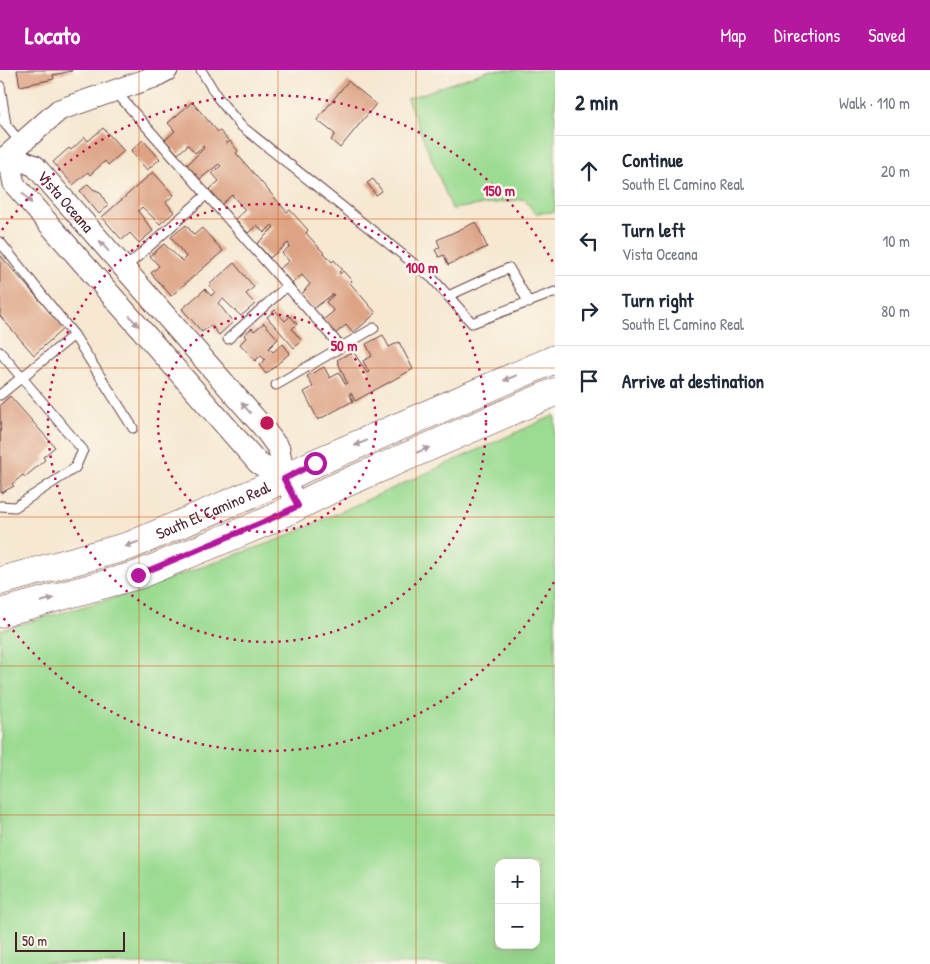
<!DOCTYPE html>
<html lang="en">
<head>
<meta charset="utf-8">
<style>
  body { margin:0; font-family:"Patrick Hand",sans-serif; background:#f6f6f7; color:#1f2937 }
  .controls { position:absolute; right:15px; bottom:15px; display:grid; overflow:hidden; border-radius:10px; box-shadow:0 5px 20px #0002 }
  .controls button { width:45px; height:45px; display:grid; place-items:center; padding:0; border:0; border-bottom:1px solid #e0e1e3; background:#fff; color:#1f2937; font:25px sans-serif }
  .scale { position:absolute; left:15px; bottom:12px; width:110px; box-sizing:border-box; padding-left:5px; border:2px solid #4a1f2b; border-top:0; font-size:14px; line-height:18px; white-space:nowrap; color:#4a1f2b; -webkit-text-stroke:4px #fbf7ec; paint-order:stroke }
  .stop { position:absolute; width:15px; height:15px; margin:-11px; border:4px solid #b5179e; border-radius:50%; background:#fff }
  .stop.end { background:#b5179e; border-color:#fff; box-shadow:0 1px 5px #0008 }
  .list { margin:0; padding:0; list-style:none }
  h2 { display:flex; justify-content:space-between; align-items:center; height:65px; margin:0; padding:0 20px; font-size:21px }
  h2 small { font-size:16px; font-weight:400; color:#747a83 }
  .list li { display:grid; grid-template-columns:32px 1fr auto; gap:15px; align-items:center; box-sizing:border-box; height:70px; padding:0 20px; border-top:1px solid #e0e1e3 }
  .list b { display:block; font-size:19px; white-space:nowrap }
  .list p { margin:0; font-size:16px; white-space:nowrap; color:#747a83 }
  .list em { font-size:16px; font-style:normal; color:#747a83 }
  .icon { flex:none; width:28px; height:28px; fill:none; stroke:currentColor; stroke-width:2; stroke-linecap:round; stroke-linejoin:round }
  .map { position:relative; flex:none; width:555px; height:894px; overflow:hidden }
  header { display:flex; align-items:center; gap:30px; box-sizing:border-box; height:70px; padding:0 25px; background:#b5179e; color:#fff }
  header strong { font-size:24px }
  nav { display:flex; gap:28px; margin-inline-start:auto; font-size:18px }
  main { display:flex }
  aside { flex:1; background:#fff }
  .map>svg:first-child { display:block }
</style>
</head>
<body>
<header>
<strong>Locato</strong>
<nav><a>Map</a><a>Directions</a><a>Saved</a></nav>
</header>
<main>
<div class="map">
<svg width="555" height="894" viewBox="0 0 555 894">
  <rect width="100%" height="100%" fill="#fbf7ec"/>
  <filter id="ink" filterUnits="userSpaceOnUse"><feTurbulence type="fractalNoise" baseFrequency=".02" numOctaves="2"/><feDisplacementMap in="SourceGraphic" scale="10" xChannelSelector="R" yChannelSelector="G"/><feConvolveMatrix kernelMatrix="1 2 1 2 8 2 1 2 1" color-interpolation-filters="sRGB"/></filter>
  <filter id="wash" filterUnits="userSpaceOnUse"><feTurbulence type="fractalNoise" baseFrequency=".0096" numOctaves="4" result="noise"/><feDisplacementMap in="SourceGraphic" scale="20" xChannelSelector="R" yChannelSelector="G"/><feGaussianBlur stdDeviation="1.12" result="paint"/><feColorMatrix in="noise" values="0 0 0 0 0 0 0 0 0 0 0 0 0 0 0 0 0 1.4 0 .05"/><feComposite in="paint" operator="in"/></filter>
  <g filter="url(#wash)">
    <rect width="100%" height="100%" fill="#f6e8d1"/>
    <!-- green -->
    <g fill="#9bdb92" stroke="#727d5e" fill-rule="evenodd">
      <path d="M490,0H555V142L535,143L524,129L452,139L407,29Z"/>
      <path d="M555,345V894H0V560L124,525L280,469ZM499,793H536V875H499Z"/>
    </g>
    <g id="blocks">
      <!-- building -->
      <g fill="#dda384">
        <path d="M17,0H72V1L53,5L54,9L20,16Z"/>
        <path d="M348,11L376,34L340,78L331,70L335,64L317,50Z"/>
        <path d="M192,32L218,62L220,61L228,70L226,74L230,71L238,81L236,83L287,142L290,140L308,160L306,163L332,192L334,190L342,199L339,202L340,204L343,201L352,211L350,213L376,243L353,263L346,255L335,264L323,250L334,241L326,232L334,225L333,224L313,239L301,225L310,214L302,205L292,213L279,199L289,191L282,183L290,176L288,173L270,188L257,174L274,157L272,155L264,163L257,155L248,163L235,149L245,140L232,125L222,134L209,120L219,111L212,103L221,96L219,94L200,109L187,95L204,78L203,76L195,83L188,75L178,84L165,70L175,61L168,53Z"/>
        <path d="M103,58L124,81L108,95L105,91L90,105L88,102L73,115L53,92L69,78L71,80L85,67L88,71Z"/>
        <path d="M143,70L160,89L147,100L131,81Z"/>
        <path d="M153,102L174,125L166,132L174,142L160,154L142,137L138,141L153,161L139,173L130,163L122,170L102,147Z"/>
        <path d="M373,109L382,121L376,125L367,113Z"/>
        <path d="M88,114L93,119L100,122L108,136L99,144L80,121Z"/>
        <path d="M476,152L487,177L448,195L444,185L439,187L435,180L440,177L437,170Z"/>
        <path d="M186,155L194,165L202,158L223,181L171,226L151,203L159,196L150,186L164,174L182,191L186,187L171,167Z"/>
        <path d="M0,185L64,258L34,285L0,246Z"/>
        <path d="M234,193L254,217L246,224L255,234L241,246L223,229L218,233L233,252L219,265L211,255L202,262L182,239L205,219L211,226L215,222L209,215Z"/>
        <path d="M275,240L285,251L290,246L297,254L292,259L302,271L294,278L267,247Z"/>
        <path d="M264,253L278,269L269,278L273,282L283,274L290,283L266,304L259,295L265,290L261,285L255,291L240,274L246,268L244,265L252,258L254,261Z"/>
        <path d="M383,265L389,277L399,272L413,299L355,331L351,323L349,324L353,331L318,350L304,322L313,317L307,306L324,297L330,308L339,303L345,314L347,313L337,290L353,281L367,303L369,302L363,291L372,286L366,274Z"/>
        <path d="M10,326L55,377L43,387L45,390L25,407L23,405L12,414L14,416L1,423L0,335Z"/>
      </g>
    </g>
  </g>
  <g filter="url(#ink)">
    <use href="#blocks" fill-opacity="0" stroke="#643d44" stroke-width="1"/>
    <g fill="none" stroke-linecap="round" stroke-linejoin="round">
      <!-- service casing -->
      <g stroke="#643d44" stroke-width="11">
        <g id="service">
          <path d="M201,0L218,28L240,55L433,209L472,253L555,222"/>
          <path d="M0,16L6,55"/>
          <path d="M115,21L341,277"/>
          <path d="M2,50L21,73"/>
          <path d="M0,172L74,265L0,325"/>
          <path d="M124,199L206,125"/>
          <path d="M448,226L509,198L529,233"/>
          <path d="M74,265L133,358"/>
          <path d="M228,269L287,216"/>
          <path d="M0,282L83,380L75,398L15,437L0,436"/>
          <path d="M276,315L374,258"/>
        </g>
      </g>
      <!-- tertiary casing -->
      <g stroke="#643d44" stroke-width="23">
        <g id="tertiary">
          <path id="s1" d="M8,85L35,96L262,356L279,379L284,409L298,436"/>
          <path d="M8,85L14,114L258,393L284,409"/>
          <path d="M0,92L59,40L154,7L167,0"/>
        </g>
      </g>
      <!-- primary casing -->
      <g stroke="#643d44" stroke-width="29">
        <g id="primary">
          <path id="s2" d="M0,511L129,476L260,420L315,393L555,289"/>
          <path d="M0,543L138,505L268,451L332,419L555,322"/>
        </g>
      </g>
      <!-- service -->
      <use href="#service" stroke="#fff" stroke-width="9"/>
      <!-- tertiary -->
      <use href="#tertiary" stroke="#fff" stroke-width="21"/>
      <!-- primary -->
      <use href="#primary" stroke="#fff" stroke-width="28"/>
    </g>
    <!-- one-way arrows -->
    <defs><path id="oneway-solid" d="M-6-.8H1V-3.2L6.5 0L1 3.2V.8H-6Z" transform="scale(1.25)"/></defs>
    <g fill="#ae9aa0">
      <use href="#oneway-solid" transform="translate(27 128) rotate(49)"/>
      <use href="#oneway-solid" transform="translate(104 176) rotate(-131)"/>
      <use href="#oneway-solid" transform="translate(134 251) rotate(49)"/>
      <use href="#oneway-solid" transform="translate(510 308) rotate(157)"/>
      <use href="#oneway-solid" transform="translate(246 338) rotate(-131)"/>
      <use href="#oneway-solid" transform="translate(361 373) rotate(157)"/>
      <use href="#oneway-solid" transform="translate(423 380) rotate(-23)"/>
      <use href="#oneway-solid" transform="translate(132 474) rotate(159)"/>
      <use href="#oneway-solid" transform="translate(47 530) rotate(-15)"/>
    </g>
  </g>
  <g fill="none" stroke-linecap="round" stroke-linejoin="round" filter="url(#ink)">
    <!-- route -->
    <path stroke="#b5179e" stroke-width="6" d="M138,505L268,450L298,436L284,409L315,393"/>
  </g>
  <!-- grid -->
  <path fill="none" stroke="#e0560e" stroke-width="1" stroke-opacity="0.55" d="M139,0V894M278,0V894M416,0V894M0,149H555M0,298H555M0,447H555M0,596H555M0,745H555"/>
  <!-- distance rings -->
  <g fill="none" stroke="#c2185b" stroke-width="2.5" stroke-dasharray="2.5 5">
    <circle cx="267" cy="353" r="109"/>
    <circle cx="267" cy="353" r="219"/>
    <path d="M554 512A328 328 0 0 1 2 546M2 160A328 328 0 0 1 554 194"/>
  </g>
  <g text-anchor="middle" stroke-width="5" stroke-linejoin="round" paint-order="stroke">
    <!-- street labels -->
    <g font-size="16" fill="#4a1f2b" stroke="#fbf7ec">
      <text dy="6" stroke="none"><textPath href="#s1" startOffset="76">Vista Oceana</textPath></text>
      <text dy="6" stroke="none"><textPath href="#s2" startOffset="225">South El Camino Real</textPath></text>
    </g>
  </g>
  <circle cx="267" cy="353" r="8" fill="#c2185b" stroke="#fbf7ec" stroke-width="2.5"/>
  <g font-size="15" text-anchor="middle" font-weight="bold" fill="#c2185b" stroke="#fbf7ec" stroke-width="5" stroke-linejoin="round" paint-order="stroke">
    <text x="499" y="126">150 m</text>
    <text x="422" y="203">100 m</text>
    <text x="344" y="281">50 m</text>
  </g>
</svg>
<div class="controls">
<button>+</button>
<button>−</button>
</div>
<div class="scale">50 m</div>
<div class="stop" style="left:315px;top:393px"></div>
<div class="stop end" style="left:138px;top:505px"></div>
</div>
<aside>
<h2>2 min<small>Walk · 110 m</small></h2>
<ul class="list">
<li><svg class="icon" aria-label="ahead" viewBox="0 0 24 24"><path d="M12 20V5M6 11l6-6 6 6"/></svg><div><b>Continue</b><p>South El Camino Real</p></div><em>20 m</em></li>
<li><svg class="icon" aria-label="left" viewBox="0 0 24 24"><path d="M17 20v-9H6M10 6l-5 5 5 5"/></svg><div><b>Turn left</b><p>Vista Oceana</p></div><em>10 m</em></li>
<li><svg class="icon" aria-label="right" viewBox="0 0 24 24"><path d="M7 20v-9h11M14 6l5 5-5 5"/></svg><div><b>Turn right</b><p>South El Camino Real</p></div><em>80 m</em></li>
<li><svg class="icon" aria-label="arrive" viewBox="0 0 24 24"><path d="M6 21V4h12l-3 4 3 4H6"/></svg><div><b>Arrive at destination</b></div></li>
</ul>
</aside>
</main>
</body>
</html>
